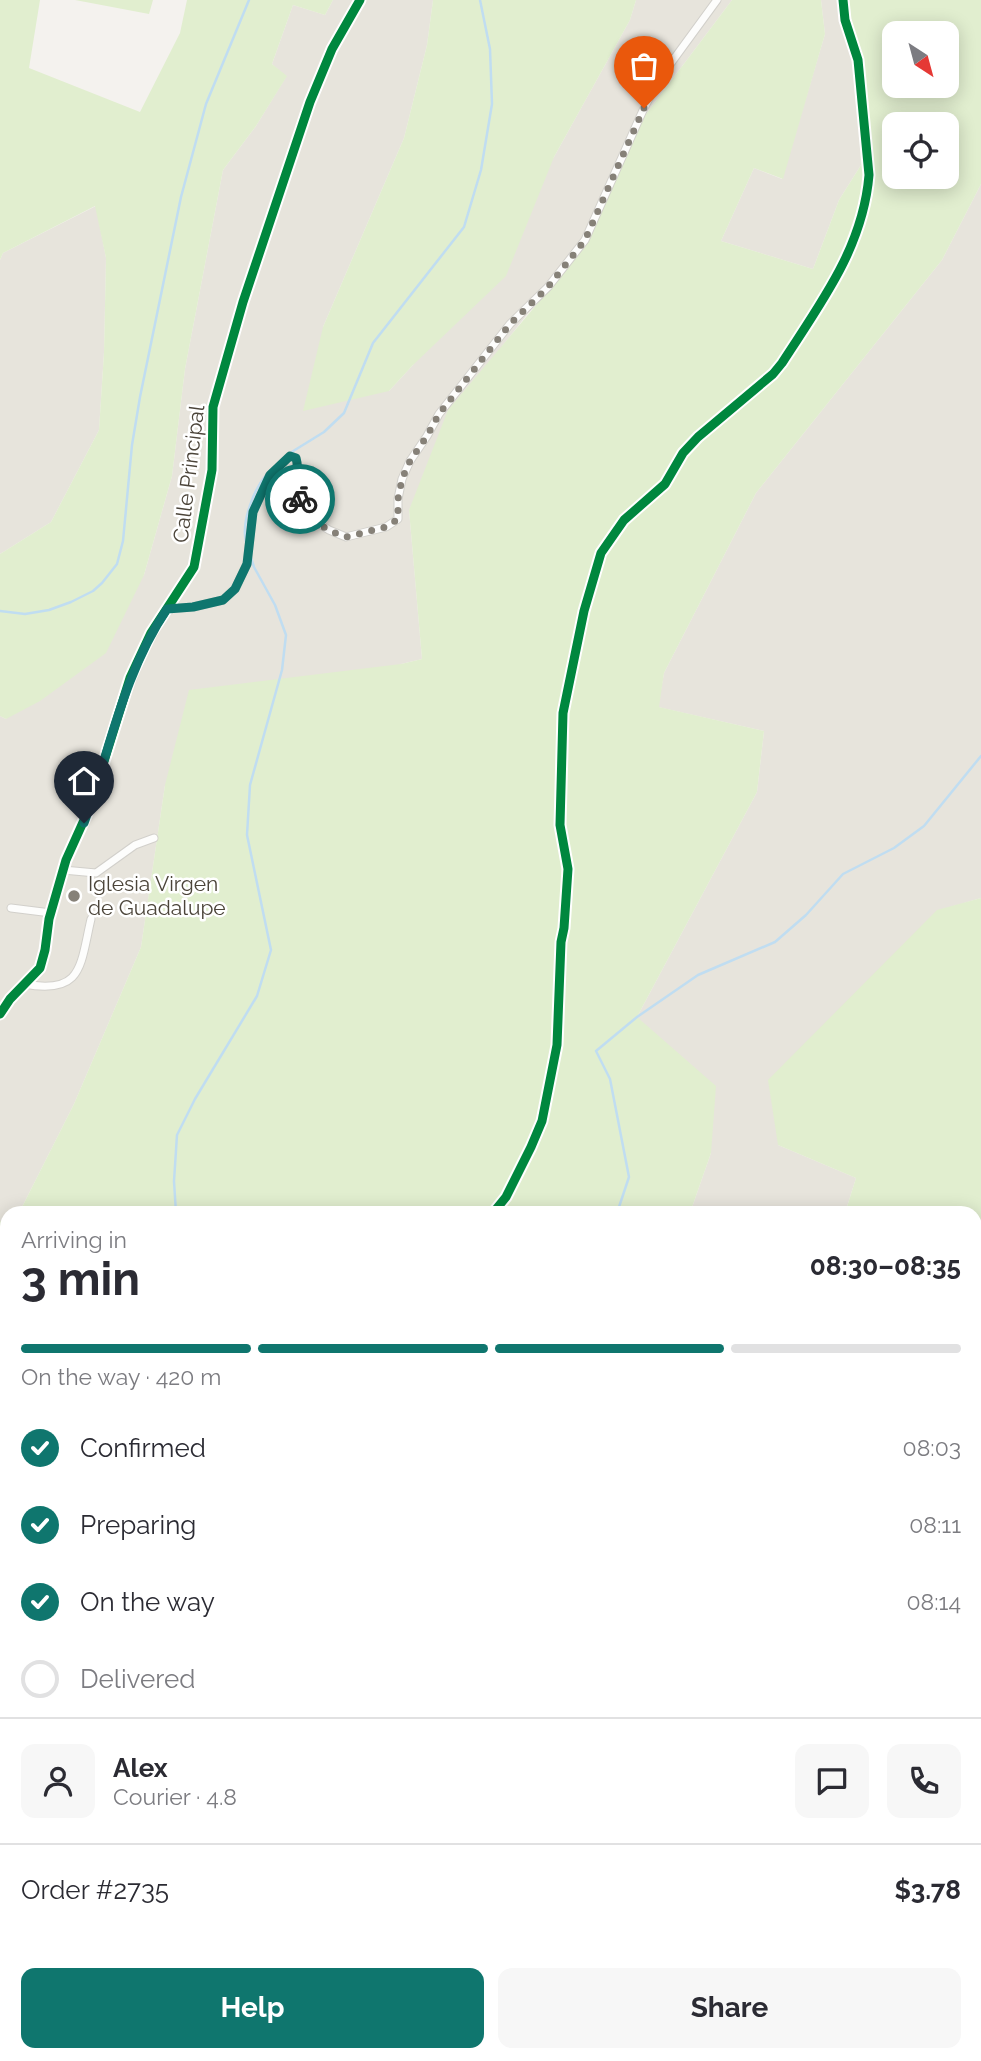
<!DOCTYPE html>
<html lang="en">
<head>
<meta charset="utf-8">
<style>
  body { margin:0; font-family:Raleway,sans-serif; background:#f7f7f7; color:#2b2b33; height:100vh; display:flex; flex-direction:column; font-size:26px; white-space:nowrap }
  * { box-sizing:border-box; margin:0 }
  p { font-size:23px; color:#7c7c81 }
  .icon { flex:none; width:38px; height:38px; fill:none; stroke:currentColor; stroke-width:2; stroke-linecap:round; stroke-linejoin:round }
  .map { position:relative; flex:1; overflow:hidden }
  .panel { position:absolute; left:0px; top:1206px; width:982px; height:856px; display:flex; flex-direction:column; background:#fff; border-radius:21px 21px 0 0; box-shadow:0 4px 18px #0003 }
  .panel>* { flex:none }
  .needle { width:46px; rotate:144deg }
  .controls { position:absolute; left:882px; top:21px; display:grid; gap:14px }
  .controls a { display:grid; place-items:center; width:77px; height:77px; border-radius:14px; background:#fff; box-shadow:0 4px 18px #0003; font-size:35px }
  .pin { position:absolute; display:grid; place-items:center; width:60px; height:60px; color:#fff; margin:-72px -30px; border-radius:50% 50% 50% 0; rotate:-45deg; box-shadow:0 0 7px #0007 }
  .pin .icon { rotate:45deg }
  .courier { position:absolute; display:grid; place-items:center; width:70px; height:70px; margin:-35px; border:5px solid #0f766e; border-radius:50%; background:#fff; color:#222; box-shadow:0 2px 9px #0007 }
  .summary em { font-style:normal; font-weight:700 }
  .summary div { display:flex; flex-direction:column-reverse }
  .summary { display:flex; align-items:center; justify-content:space-between; height:119px; padding:0 21px }
  h1 { font-size:46px; font-weight:700; line-height:52px }
  .bar { display:grid; grid-template-columns:repeat(4,1fr); gap:10px 7px; align-content:center; height:84px; padding:0 21px }
  .bar i { height:9px; border-radius:5px; background:#e1e1e2 }
  .bar .current { background:#0f766e }
  .bar p { grid-column:span 4 }
  .line { display:flex; align-items:center; gap:18px; padding:0 21px; border-top:2px solid #e1e1e2 }
  .line div { flex:1 }
  .round { display:grid; place-items:center; flex:none; width:74px; height:74px; border-radius:14px; background:#f7f7f7 }
  ol { padding:0 21px; list-style:none }
  li { display:flex; align-items:center; gap:21px; height:77px }
  li p { margin-inline-start:auto }
  li .icon { padding:7px; border-radius:50%; background:#0f766e; color:#fff; stroke-width:4 }
  li:last-child { color:#7c7c81 }
  li i { width:38px; height:38px; border:4px solid #e1e1e2; border-radius:50% }
  .button { display:flex; gap:14px; margin-top:auto; padding:14px 21px }
  .button a { flex:1; height:80px; border-radius:14px; background:#0f766e; color:#fff; font-size:28px; font-weight:700; line-height:80px; text-align:center }
  .button a+a { background:#f7f7f7; color:#2b2b33 }
  .map>svg:first-child { display:block }
  .residential { fill:#e7e4dc }
  .green { fill:#e1eecf; fill-rule:evenodd }
  .lines { fill:none; stroke-linecap:round; stroke-linejoin:round }
  .stream { stroke:#c0ddf1; stroke-width:2.5 }
  .street-casing { stroke:#d2d0cb; stroke-width:9 }
  .street { stroke:#fdfdfc; stroke-width:7 }
  .cycleway-casing { stroke:#fff; stroke-width:13 }
  .cycleway { stroke:#00873e; stroke-width:9 }
  .done { stroke:#868178; stroke-width:7; stroke-dasharray:0 12.6 }
  .route { stroke:#0f766e; stroke-width:9 }
  .poi-dot { fill:#868178; stroke:#fff; stroke-width:2.5 }
  .labels { text-anchor:middle; stroke-width:5; stroke-linejoin:round; paint-order:stroke }
  .street-label { font-size:21px; fill:#4b4439; stroke:#fff }
  .poi-label { font-size:21px; fill:#4b4439; stroke:#fff; text-anchor:start }
</style>
</head>
<body>
<div class="map">
<svg width="981" height="2061" viewBox="0 0 981 2061">
  <rect width="100%" height="100%" fill="#f4f2ee"/>
  <g class="residential">
    <path d="M333,0H433L427,45L404,138L323,327L389,391L413,365L554,157L630,20L636,0H732L637,126L585,247L533,307L503,345L409,510L422,659L401,664L165,785L141,947L74,1104L19,1213H7V1234L0,1232V716L6,719L144,575L172,476L185,369L223,170L256,126L286,77L272,64L293,5L325,15Z"/>
    <path d="M821,0H849L855,50L861,165L839,200L813,269L721,241L754,168L782,179L825,34Z"/>
    <path d="M981,184V898L937,911L778,1145L856,1178L845,1213H690L711,1153L637,1017L757,792L764,731L658,707L664,673L756,493L942,260Z"/>
    <path d="M96,206L106,258L104,352L99,430L51,522L0,554V260L3,253Z"/>
  </g>
  <g class="green">
    <path d="M0,0H40L29,68L140,112L180,33L187,0H333L325,15L293,5L272,64L287,76L256,126L223,170L185,369L172,476L144,575L106,653L40,701L6,719L0,716V554L51,522L99,430L104,352L106,258L95,206L3,253L0,260Z"/>
    <path d="M75,0H153L149,14Z"/>
    <path d="M433,0H636L630,20L554,157L506,276L413,365L389,391L303,411L323,327L404,138L427,45Z"/>
    <path d="M732,0H821L825,34L783,179L754,168L721,241L813,269L839,200L861,165L855,50L849,0H981V184L942,260L756,493L664,673L659,707L764,731L757,792L637,1017L716,1086L711,1153L690,1213H19L74,1104L141,947L165,785L189,690L401,664L422,659L409,510L448,410L585,247L637,126ZM894,33H947V86H894ZM894,124H947V177H894Z"/>
    <path d="M981,898V1289L975,1294V1213H845L856,1178L778,1145L768,1080L937,910Z"/>
    <path d="M0,1221L7,1223V1294L0,1293Z"/>
    <path d="M981,1690V1821L975,1835V1703L978,1701Z"/>
    <path d="M38,2054H187L190,2061H36Z"/>
  </g>
  <g class="lines">
    <g class="stream">
      <path d="M290,453L324,432L344,413L373,343L464,227L481,170L492,104L490,49L480,0"/>
      <path d="M246,542C241,522 254,489 267,474"/>
      <path d="M0,611L25,614L49,610L71,602L93,591L102,583L117,564L123,541L132,445L140,397L181,197L206,104L249,0"/>
      <path d="M176,1213L174,1181L177,1135L195,1099L257,996L271,950L247,835L250,785L282,670L286,635L275,605L254,567L250,555"/>
      <path d="M617,1213L629,1177L610,1079L596,1051L637,1017L698,975L775,942L806,915L843,874L894,848L924,826L981,756"/>
      <path d="M975,1675L981,1667"/>
      <path d="M368,2054L370,2061"/>
      <path d="M866,2054V2061"/>
      <path d="M53,2061L55,2054"/>
    </g>
    <defs>
      <g id="street">
        <path d="M167,609L193,607L223,600L235,589L247,564L253,512L270,475L290,456L296,458L299,476L296,487L302,502L315,521L329,530L346,537L386,527L398,519V499L402,479L410,461L427,436L439,414L510,324L548,287L585,240L644,108L660,78L717,0"/>
        <path d="M63,870L96,873L135,845L154,838"/>
        <path d="M11,908L51,913"/>
        <path d="M24,984C83,995 80,966 91,919"/>
        <path d="M0,1014L10,999L40,968L45,950L49,919L66,860L89,809L130,678L151,633L194,567L212,470L213,407L243,302L310,102L332,49L360,0"/>
        <path d="M493,1213L506,1197L531,1147L542,1121L557,1045L561,942L564,928L568,869L560,825L563,713L584,611L601,553L624,520L665,484L683,453L698,437L773,374L782,363C820,304 863,248 869,175L858,60L845,20L843,0"/>
        <path d="M975,1429L981,1431"/>
        <path d="M975,1555L981,1552"/>
        <path d="M189,2061L190,2054"/>
        <path d="M732,2061L734,2054"/>
      </g>
    </defs>
    <use href="#street" class="street-casing"/>
    <use href="#street" class="street"/>
    <defs>
      <g id="cycleway">
        <path d="M0,1014L10,999L40,968L45,950L49,919L66,860L89,809L130,678L151,633L194,567L212,470L213,407L243,302L310,102L332,49L360,0"/>
        <path d="M493,1213L506,1197L531,1147L542,1121L557,1045L561,942L564,928L568,869L560,825L563,713L584,611L601,553L624,520L665,484L683,453L698,437L773,374L782,363C820,304 863,248 869,175L858,60L845,20L843,0"/>
      </g>
    </defs>
    <use href="#cycleway" class="cycleway-casing"/>
    <use href="#cycleway" class="cycleway"/>
  </g>
  <g class="lines">
    <path class="done" d="M300,499L315,521L328,530L346,537L386,527L398,519V499L402,479L410,461L427,436L439,414L510,324L548,287L585,240L644,108"/>
    <path class="route" d="M84,823C110,750 123,674 167,609L193,607L223,600L235,589L247,564L253,512L270,475L290,456L296,458C300,471 295,476 296,488C297,492 299,495 300,499"/>
  </g>
  <circle class="poi-dot" cx="74" cy="896" r="7"/>
  <g class="labels">
    <g class="street-label">
      <text transform="translate(189 474) rotate(-83)" y="7">Calle Principal</text>
    </g>
    <g class="poi-label">
      <text x="88" y="891">Iglesia Virgen<tspan x="88" dy="24">de Guadalupe</tspan></text>
    </g>
  </g>
</svg>
<div class="controls">
<a><svg class="needle" viewBox="-14 -14 28 28"><path d="M0-13l5 13h-10z" fill="#e53935"/><path d="M0 13l5-13h-10z" fill="#7c7c81"/></svg></a>
<a><svg class="icon" aria-label="locate" viewBox="0 0 24 24"><circle cx="12" cy="12" r="6"/><path d="M12 2v4M12 18v4M2 12h4M18 12h4"/></svg></a>
</div>
<div class="pin" style="left:644px;top:108px;background:#ea580c"><svg class="icon" aria-label="bag" viewBox="0 0 24 24"><path d="M5 8h14l-1 12H6zM9 8a3 3 0 0 1 6 0"/></svg></div>
<div class="pin" style="left:84px;top:823px;background:#1f2937"><svg class="icon" aria-label="home" viewBox="0 0 24 24"><path d="M3 11l9-7 9 7M6 9v11h12V9"/></svg></div>
<div class="courier" style="left:300px;top:499px"><svg class="icon" aria-label="bike" viewBox="0 0 24 24"><circle cx="6" cy="16" r="4"/><circle cx="18" cy="16" r="4"/><path d="M6 16l4-8h5l3 8M10 8l3 8H6M13 5h3"/></svg></div>
<section class="panel">
<div class="summary"><div><h1>3 min</h1><p>Arriving in</p></div><em>08:30–08:35</em></div>
<div class="bar"><i class="current"></i><i class="current"></i><i class="current"></i><i></i><p>On the way · 420 m</p></div>
<ol>
<li><svg class="icon" aria-label="check" viewBox="0 0 24 24"><path d="M5 12l5 5 9-10"/></svg>Confirmed<p>08:03</p></li>
<li><svg class="icon" aria-label="check" viewBox="0 0 24 24"><path d="M5 12l5 5 9-10"/></svg>Preparing<p>08:11</p></li>
<li><svg class="icon" aria-label="check" viewBox="0 0 24 24"><path d="M5 12l5 5 9-10"/></svg>On the way<p>08:14</p></li>
<li><i></i>Delivered</li>
</ol>
<div class="line" style="height:126px"><a class="round"><svg class="icon" aria-label="person" viewBox="0 0 24 24"><circle cx="12" cy="8" r="4"/><path d="M4 21q1-7 8-7t8 7"/></svg></a><div><b>Alex</b><p>Courier · 4.8</p></div><a class="round"><svg class="icon" aria-label="chat" viewBox="0 0 24 24"><path d="M4 5h16v11H9l-5 4z"/></svg></a><a class="round"><svg class="icon" aria-label="phone" viewBox="0 0 24 24"><path d="M5 4h4l2 5-3 2q2 4 5 5l2-3 5 2v4C11 20 4 13 5 4z"/></svg></a></div>
<div class="line" style="height:91px"><div>Order #2735</div><b>$3.78</b></div>
<div class="button"><a>Help</a><a>Share</a></div>
</section>
</div>
</body>
</html>
